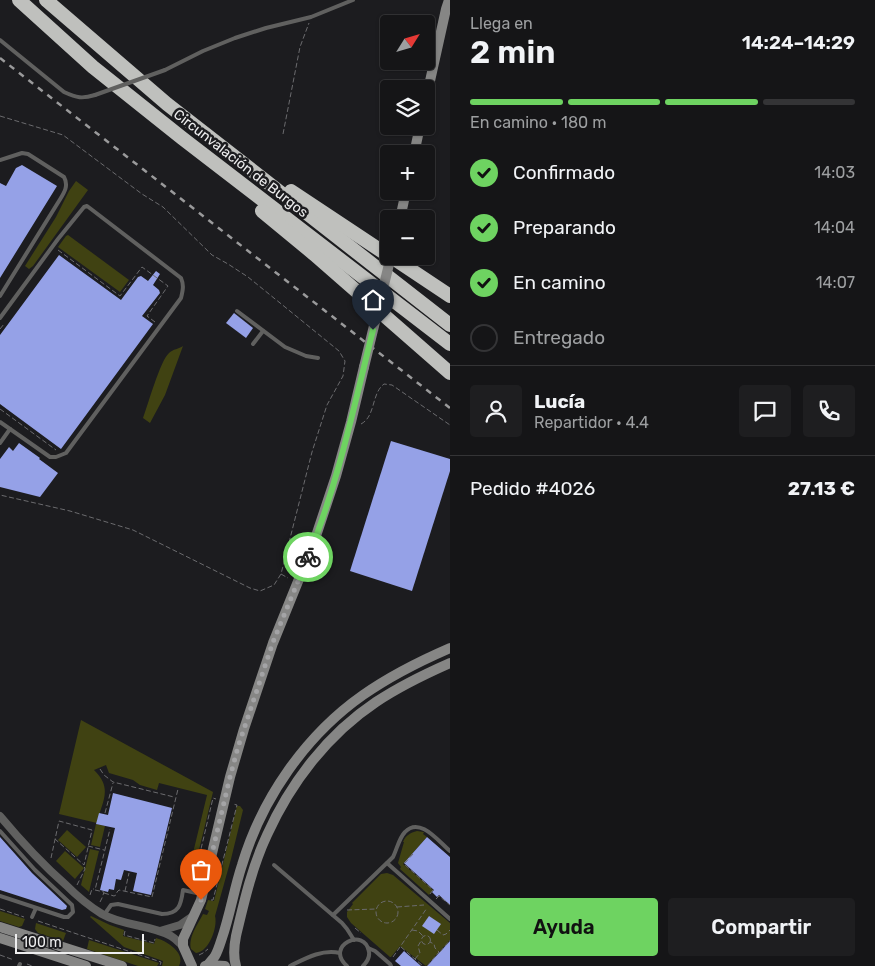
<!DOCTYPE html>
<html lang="es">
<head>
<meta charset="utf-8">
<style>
  body { margin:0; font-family:Rubik,sans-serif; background:#1e1e20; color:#f1f3f6; height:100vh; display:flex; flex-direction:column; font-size:19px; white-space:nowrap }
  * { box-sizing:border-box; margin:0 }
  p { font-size:16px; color:#9d9fa1 }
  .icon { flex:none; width:28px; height:28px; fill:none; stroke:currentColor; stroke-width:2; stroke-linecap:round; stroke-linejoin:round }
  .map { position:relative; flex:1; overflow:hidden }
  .drawer { display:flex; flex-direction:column; background:#151517; width:425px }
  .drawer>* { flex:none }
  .needle { width:32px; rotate:53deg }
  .controls { position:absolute; left:380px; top:15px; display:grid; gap:10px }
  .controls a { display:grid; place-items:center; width:55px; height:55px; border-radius:5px; background:#151517; box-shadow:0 1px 4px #0004,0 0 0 1px #343436; font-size:25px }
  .scale { position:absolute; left:15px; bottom:12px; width:129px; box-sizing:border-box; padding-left:5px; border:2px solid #eeeeef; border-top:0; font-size:14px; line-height:18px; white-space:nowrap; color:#eeeeef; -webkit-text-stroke:4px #1c1c1f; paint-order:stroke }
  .pin { position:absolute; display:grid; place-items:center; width:42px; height:42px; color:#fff; margin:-51px -21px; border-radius:50% 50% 50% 0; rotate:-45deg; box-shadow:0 0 5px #0007 }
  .pin .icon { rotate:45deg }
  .courier { position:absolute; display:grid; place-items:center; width:50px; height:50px; margin:-25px; border:4px solid #6ed361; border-radius:50%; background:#fff; color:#222; box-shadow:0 1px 6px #0007 }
  .head em { font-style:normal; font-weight:600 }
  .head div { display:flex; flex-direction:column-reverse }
  .head { display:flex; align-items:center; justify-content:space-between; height:85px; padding:0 20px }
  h1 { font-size:32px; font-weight:600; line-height:38px }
  .bar { display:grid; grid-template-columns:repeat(4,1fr); gap:8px 5px; align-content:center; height:60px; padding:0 20px }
  .bar i { height:6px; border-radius:4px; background:#343436 }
  .bar .selected { background:#6ed361 }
  .bar p { grid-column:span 4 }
  .line { display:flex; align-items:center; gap:12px; padding:0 20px; border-top:1px solid #343436 }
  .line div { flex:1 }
  .round { display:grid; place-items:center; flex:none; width:52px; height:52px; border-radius:5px; background:#1e1e20 }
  ol { padding:0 20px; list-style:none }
  li { display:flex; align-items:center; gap:15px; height:55px }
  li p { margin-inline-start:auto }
  li .icon { padding:5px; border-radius:50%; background:#6ed361; color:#111; stroke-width:4 }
  li:last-child { color:#9d9fa1 }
  li i { width:28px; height:28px; border:2px solid #343436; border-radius:50% }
  .action { display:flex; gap:10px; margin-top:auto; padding:10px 20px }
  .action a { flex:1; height:58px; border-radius:5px; background:#6ed361; color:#111; font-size:20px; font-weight:600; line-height:58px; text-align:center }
  .action a+a { background:#1e1e20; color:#f1f3f6 }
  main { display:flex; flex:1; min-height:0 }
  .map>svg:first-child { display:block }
  .green { fill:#404212 }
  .building { fill:#95a1e7 }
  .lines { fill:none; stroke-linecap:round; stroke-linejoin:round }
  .path { stroke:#6b6b6e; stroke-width:1; stroke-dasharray:5 2.5; stroke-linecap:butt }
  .lane { stroke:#60605f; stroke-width:4 }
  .street { stroke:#60605f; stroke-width:8 }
  .secondary { stroke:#868685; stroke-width:10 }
  .highway { stroke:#bfc0bd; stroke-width:14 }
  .rail { stroke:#9a9a9b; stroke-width:2.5; stroke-dasharray:6 6; stroke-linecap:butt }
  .lane-bridge { stroke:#60605f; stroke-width:4 }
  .secondary-bridge { stroke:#868685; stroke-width:10 }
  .done { stroke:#a4a4a6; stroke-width:5; stroke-dasharray:0 9 }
  .route { stroke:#6ed361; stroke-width:6 }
  .labels { text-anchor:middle; stroke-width:5; stroke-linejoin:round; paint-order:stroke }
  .street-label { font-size:14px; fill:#eeeeef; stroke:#1c1c1f }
</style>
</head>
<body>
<main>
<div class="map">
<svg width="450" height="966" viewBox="0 0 450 966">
  <rect width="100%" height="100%" fill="#1c1c1f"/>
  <g class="green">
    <path d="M76,181L88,190L33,266L29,269L25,266L56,217L69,191Z"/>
    <path d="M68,235L129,280L120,292L58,247L66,236Z"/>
    <path d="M183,346L165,395L150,423L143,418C148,405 160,361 169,353C173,349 179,349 183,346Z"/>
    <path d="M81,720L213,792L191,883L186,882L207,795L159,783L157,790L140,785L133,780L109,773L106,765L94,770C114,789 101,803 97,823L59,814Z"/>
    <path d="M237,806H240L243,810L231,859L215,916C218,927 209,952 196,953L191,949C188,937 198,924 203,914L207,915L209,911L205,909L208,900L214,901Z"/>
    <path d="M96,824L105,826L100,847L91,845Z"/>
    <path d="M67,830L86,847L77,857L58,840Z"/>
    <path d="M417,831L424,832L423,834L427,837L403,864L433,890L429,895L400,869L401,867L398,863L404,842H403C406,835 410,833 417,831Z"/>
    <path d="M90,849L99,851L89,892L81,885Z"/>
    <path d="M65,851L84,868L75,879L56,861Z"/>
    <path d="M387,873L393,875L450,923V940L426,966L400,946L391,957H390L351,923L347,917V912L353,904L352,903L381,874Z"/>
    <path d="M0,911L25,919L22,926L19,927L0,921Z"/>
    <path d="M91,916L110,925L124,930L123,936L154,944L156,938C167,941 186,953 179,966H162L163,961L124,947L90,917Z"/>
    <path d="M36,923L66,933L63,941L38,933L35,929Z"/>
    <path d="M89,940L159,963L157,966H138L87,949Z"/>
  </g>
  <g class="building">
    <path d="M22,165L57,186L0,278V183L6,186L16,168Z"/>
    <path d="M59,255L121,300L138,277L141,276L148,281L156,271L160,274L153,285L159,290L160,293L142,316L153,324L61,449L0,404V335Z"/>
    <path d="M234,313L253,328L246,338L226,323Z"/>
    <path d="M391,441L450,459V471L412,591L350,571Z"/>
    <path d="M19,443L40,458L39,459L58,473L40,497L0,487V459L9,447L13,451Z"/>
    <path d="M113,793L172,808L151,895L133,891L137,873L124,870L121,880L116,879L114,890L109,889L108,892L100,890L115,828L96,824L99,813L108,815Z"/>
    <path d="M0,837L32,873L67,906L66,909L62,910L0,890Z"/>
    <path d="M427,837L450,857V905L439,895L437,897L432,892L434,890L404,863Z"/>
    <path d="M429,916L441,924L434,934L422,926Z"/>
    <path d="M450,941V966H427Z"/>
    <path d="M404,951L421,966H401L395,961Z"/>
  </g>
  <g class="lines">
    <g class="path">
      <path d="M0,116L63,135L142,194L163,207L212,255L228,264L248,277L285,307L339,351L345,361L343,376L327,405L312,452L281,574L274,585L260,591L250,588L133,530L70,511L0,495"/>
      <path d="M283,134L300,47L309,23"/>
      <path d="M58,250L120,296L142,267L168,286L147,316L155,322"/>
      <path d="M0,329L4,324"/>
      <path d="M0,409L56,450"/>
      <path d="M361,424C376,416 371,394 384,384L392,385L450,425"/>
      <path d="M281,574L288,578"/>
      <path d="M100,769L104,775L113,782L174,797"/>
      <path d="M105,813L113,783"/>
      <path d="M88,846L104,850"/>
      <path d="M413,854L404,864L433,890L430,894"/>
      <path d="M51,858L59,821L92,830L84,865L55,839"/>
      <path d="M77,885L85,869L84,866"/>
      <path d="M194,885L193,883L213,798L216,799"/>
      <path d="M125,891L129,873"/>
      <path d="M104,893L114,896L116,895L117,892L119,890L152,897L178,789"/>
      <path d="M90,895L92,889H94"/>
      <path d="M436,899L439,896L450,905"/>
      <path d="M211,900H213L237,805L233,804"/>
      <circle cx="387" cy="912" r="11"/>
      <path d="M100,902L102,898L104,892L95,890L110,829"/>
      <path d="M397,907L424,905"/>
      <path d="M0,909L24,917"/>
      <path d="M347,910L376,909"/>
      <path d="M38,921L161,962L160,966"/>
      <path d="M355,928L361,933"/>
      <path d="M412,930L418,931L423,936"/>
      <path d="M437,930L443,935L446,934L450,930"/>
      <path d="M125,931L124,935L154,943L155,939"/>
      <circle cx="426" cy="940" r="4.5"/>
      <path d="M401,947L423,966"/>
      <path d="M440,952L450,940"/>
      <path d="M0,955L14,960"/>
      <path d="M199,955L203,953L208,949"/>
      <path d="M393,957L427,908"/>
      <path d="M415,959L420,953L418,946L421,941"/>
      <path d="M27,964L32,966"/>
      <path d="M427,966L439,952L435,948L434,944L430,942"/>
    </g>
    <g class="lane">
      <path d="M0,40L64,92C77,98 82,99 95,95"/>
      <path d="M165,70L203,51L235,38L266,28L311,17L353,0"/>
      <path d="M0,160L22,153L28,154L64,177C69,186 64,193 59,201L0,296"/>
      <path d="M237,311L285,347L306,356L318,358"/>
      <path d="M0,318L58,239L84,207L87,206L91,209L181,278C184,285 183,290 181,298L66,453L56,457H50L0,422"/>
      <path d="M253,344L263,331"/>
      <path d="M0,443L10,429"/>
      <path d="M0,831L35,870L72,905L73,912L68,917H64L0,896"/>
      <path d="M387,863L450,919"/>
      <path d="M274,865L342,923L347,929L354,940"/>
      <path d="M104,915L111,905L118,904L162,914C179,914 181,905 183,890L201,894"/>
      <path d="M333,915L390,860L393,857C397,849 399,838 405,832C420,816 439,842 450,851"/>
      <path d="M32,917L36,908"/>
      <path d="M368,948L375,951L390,964L391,966"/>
      <path d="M19,966L20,964"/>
      <path d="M290,966C306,958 322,949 340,953"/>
      <path d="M347,966C324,946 365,926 369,952C370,958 367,962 363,966"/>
    </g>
    <g class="street">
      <path d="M0,816C20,840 42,864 66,885C77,896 89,906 102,914C123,926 152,925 171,936C176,939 179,943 183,946"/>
      <path d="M160,931L180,925L193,916"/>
    </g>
    <g class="secondary">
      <path d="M426,99L446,9L449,0"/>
      <path d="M414,154L420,126"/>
      <path d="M400,219L406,191"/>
      <path d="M0,927L122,966"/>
      <path d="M0,938L86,966"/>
      <path d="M208,965C210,962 213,959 215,956C218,951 220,944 222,938C230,915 234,889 242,865C262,798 306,735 363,695C390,676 420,661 450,648"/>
      <path d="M192,966L183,946V939L201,900L230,777L244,729L273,643L314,542L336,476L351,422L364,367"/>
      <path d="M205,966L208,965L225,966"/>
      <path d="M236,966C233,956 234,946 236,936C244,902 252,867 267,835C291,782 328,734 376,702C400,686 425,674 450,663"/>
    </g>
    <g class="highway">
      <path d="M19,0L93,67L182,138L450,344"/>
      <path d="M46,0L167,104L450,325"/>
      <path d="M291,191L389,256"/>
      <path d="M262,211L314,254L450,373"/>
      <path d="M390,256L450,296"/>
    </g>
    <path class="rail" d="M0,58L450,408"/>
    <path class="lane-bridge" d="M95,95L165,70"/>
    <path class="secondary-bridge" d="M364,367L391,256"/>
  </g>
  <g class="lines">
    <path class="done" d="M201,900L230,777L238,747L273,642L308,557"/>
    <path class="route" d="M308,557C338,484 354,406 373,330"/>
  </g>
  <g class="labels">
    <g class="street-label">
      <text transform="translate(241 163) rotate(38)" y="5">Circunvalación de Burgos</text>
    </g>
  </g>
</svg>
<div class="controls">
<a><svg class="needle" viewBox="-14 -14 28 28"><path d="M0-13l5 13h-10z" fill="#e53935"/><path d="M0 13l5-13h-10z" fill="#9d9fa1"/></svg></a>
<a><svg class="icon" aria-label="layers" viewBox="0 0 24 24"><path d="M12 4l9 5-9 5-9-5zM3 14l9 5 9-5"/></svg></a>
<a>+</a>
<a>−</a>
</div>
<div class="scale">100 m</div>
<div class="pin" style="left:201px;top:900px;background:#ea580c"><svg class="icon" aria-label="bag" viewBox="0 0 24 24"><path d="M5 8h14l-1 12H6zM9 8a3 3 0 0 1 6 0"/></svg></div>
<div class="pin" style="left:373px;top:330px;background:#1f2937"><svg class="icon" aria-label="home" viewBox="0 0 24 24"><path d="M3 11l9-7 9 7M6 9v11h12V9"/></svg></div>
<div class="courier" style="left:308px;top:557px"><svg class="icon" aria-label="bike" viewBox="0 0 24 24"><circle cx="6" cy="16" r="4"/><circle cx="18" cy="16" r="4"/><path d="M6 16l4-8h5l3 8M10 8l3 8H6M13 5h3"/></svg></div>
</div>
<section class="drawer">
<div class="head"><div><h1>2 min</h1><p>Llega en</p></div><em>14:24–14:29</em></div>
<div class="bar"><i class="selected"></i><i class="selected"></i><i class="selected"></i><i></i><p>En camino · 180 m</p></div>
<ol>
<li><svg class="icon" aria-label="check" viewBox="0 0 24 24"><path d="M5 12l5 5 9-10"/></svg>Confirmado<p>14:03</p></li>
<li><svg class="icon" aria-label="check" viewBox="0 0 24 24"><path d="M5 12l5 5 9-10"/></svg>Preparando<p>14:04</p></li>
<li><svg class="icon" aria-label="check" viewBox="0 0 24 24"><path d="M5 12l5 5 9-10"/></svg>En camino<p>14:07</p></li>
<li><i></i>Entregado</li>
</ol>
<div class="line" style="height:90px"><a class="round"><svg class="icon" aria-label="person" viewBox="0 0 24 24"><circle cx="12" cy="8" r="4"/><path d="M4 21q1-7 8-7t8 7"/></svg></a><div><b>Lucía</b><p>Repartidor · 4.4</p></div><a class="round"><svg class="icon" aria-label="chat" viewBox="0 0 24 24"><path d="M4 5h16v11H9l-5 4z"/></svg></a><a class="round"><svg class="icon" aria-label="phone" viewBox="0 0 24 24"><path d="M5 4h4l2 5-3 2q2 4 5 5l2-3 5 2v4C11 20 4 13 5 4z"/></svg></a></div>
<div class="line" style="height:65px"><div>Pedido #4026</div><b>27.13 €</b></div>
<div class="action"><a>Ayuda</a><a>Compartir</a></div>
</section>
</main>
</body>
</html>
